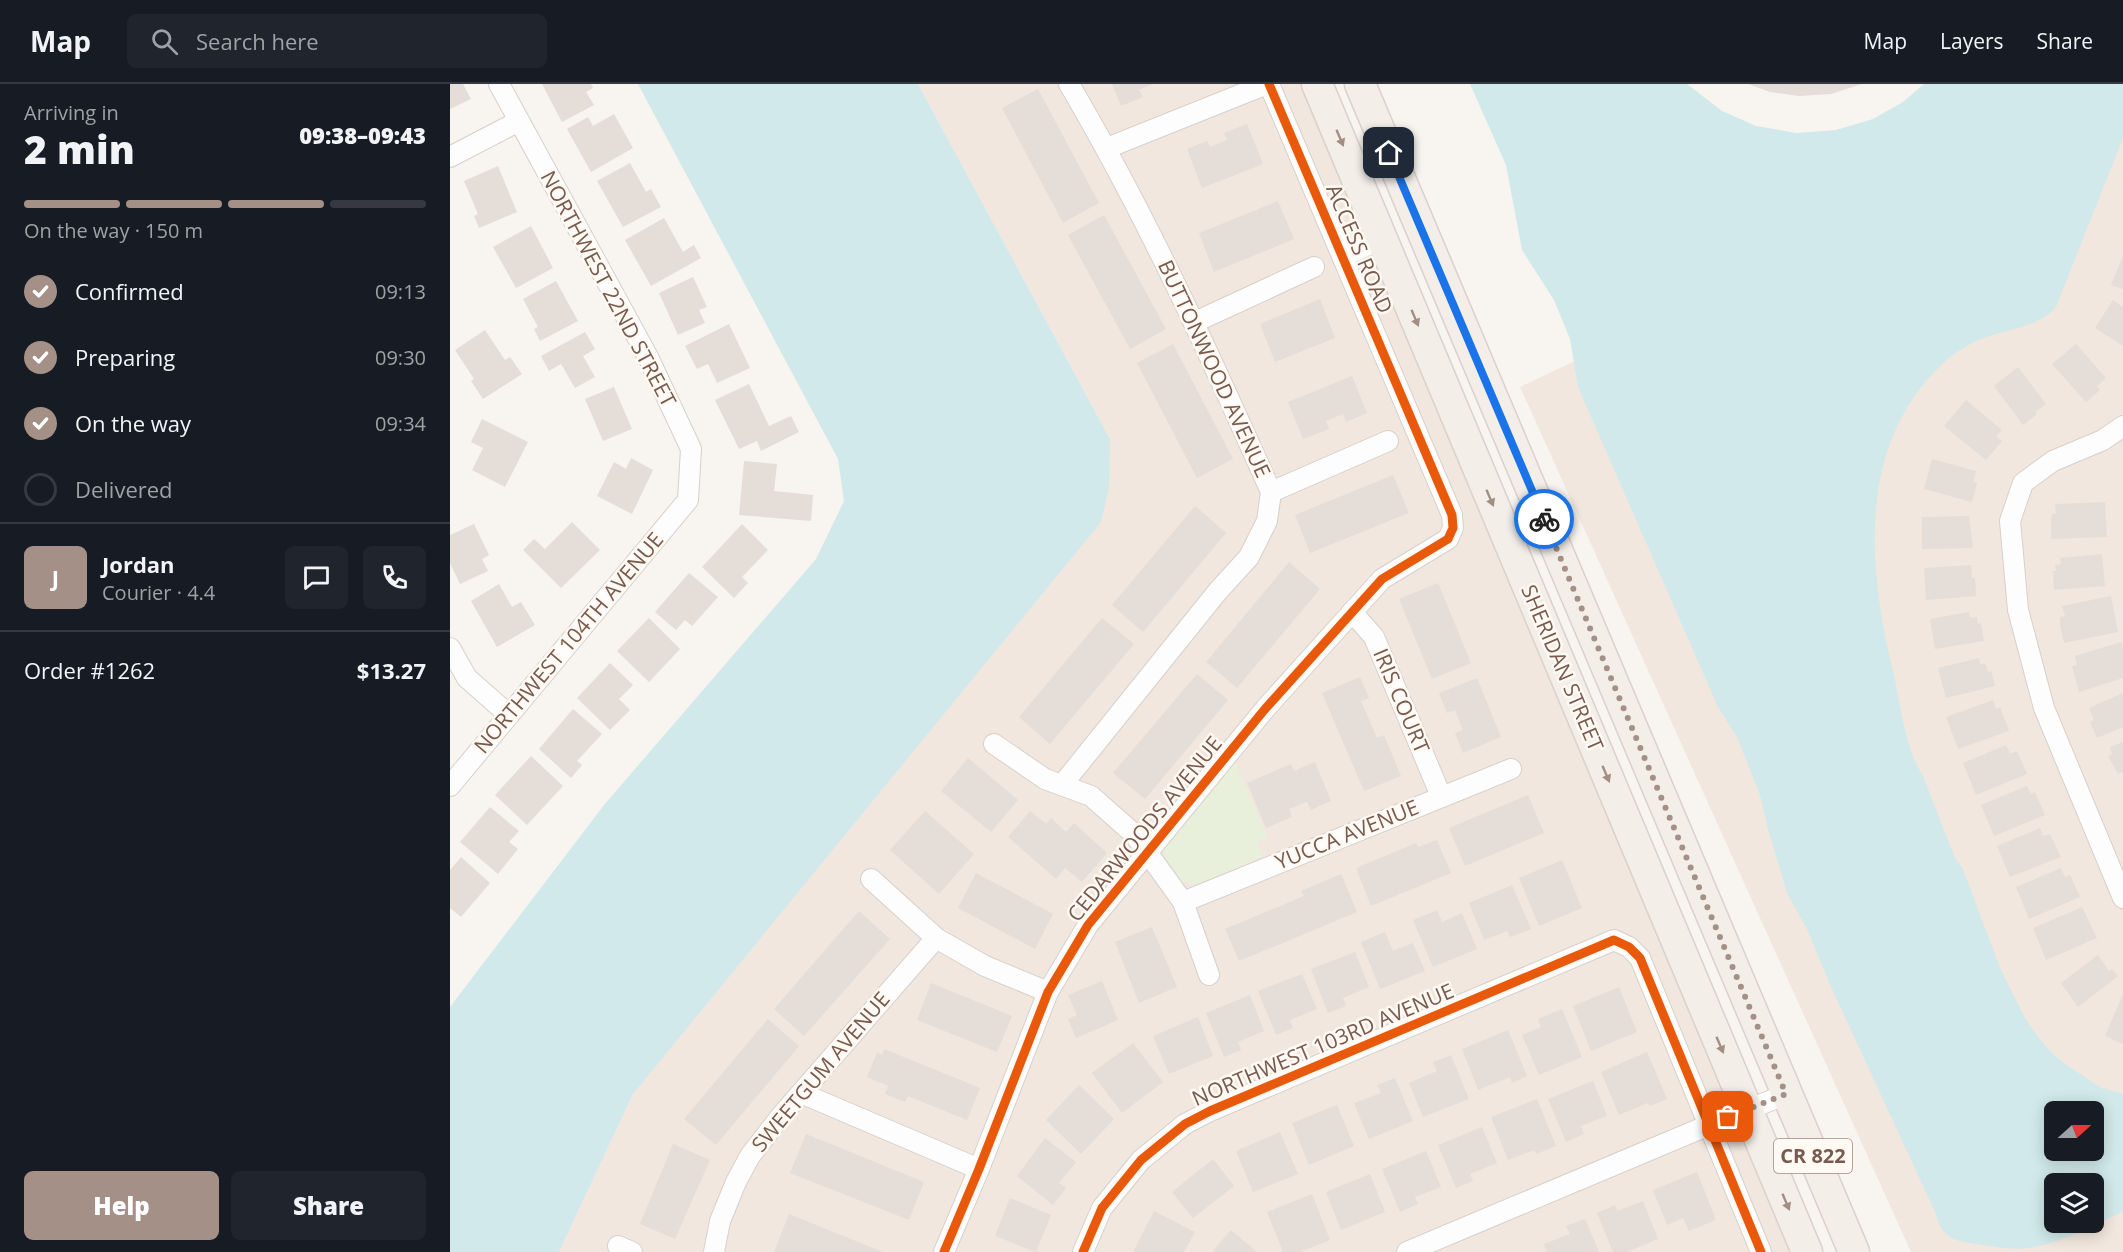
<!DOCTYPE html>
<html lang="en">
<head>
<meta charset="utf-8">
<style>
  body { margin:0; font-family:"Open Sans",sans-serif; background:#20242c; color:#f1f3f6; height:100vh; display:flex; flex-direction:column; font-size:22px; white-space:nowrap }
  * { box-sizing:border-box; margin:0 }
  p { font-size:20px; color:#9ea1a6 }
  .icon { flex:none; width:33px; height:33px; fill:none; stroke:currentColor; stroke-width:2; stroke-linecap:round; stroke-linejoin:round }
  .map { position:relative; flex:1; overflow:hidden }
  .sheet { display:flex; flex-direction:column; background:#171b24; width:450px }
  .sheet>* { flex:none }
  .needle { width:39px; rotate:69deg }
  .fabs { position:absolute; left:1594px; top:1017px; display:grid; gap:12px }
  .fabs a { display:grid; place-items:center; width:60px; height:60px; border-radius:9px; background:#171b24; box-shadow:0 3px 15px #0003; font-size:30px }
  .pin { position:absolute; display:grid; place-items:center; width:51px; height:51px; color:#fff; margin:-26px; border-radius:12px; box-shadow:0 3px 9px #0006 }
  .courier { position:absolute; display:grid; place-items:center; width:60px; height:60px; margin:-30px; border:4px solid #1a73e8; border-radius:50%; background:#fff; color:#222; box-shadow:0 2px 8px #0007 }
  .summary em { font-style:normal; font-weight:800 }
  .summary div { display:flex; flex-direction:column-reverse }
  .summary { display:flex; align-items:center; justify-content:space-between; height:102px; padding:0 24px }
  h1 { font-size:39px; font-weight:800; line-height:45px }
  .bar { display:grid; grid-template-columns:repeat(4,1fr); gap:9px 6px; align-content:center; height:72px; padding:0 24px }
  .bar i { height:8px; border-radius:4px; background:#363941 }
  .bar .active { background:#a59087 }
  .bar p { grid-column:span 4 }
  .line { display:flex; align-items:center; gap:15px; padding:0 24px; border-top:2px solid #363941 }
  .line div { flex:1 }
  .round { display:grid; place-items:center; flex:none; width:63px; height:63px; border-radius:9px; background:#20242c }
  ol { padding:0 24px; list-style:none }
  li { display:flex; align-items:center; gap:18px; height:66px }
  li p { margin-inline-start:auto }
  li .icon { padding:6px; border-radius:50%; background:#a59087; color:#fff; stroke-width:4 }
  li:last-child { color:#9ea1a6 }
  li i { width:33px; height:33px; border:3px solid #363941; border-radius:50% }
  .primary-button { display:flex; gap:12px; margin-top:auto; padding:12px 24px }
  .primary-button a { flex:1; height:69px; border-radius:9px; background:#a59087; color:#fff; font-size:24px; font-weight:800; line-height:69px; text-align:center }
  .primary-button a+a { background:#20242c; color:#f1f3f6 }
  header { display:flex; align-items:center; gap:36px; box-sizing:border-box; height:84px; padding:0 30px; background:#171b24; border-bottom:2px solid #363941 }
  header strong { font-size:28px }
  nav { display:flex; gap:33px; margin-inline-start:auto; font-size:21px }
  .search { width:420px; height:54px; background:#20242c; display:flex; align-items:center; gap:15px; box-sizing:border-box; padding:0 21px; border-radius:9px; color:#9ea1a6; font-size:22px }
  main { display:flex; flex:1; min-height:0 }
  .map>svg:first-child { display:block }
  .residential { fill:#f1e7de; fill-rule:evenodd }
  .green { fill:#e8efdb }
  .water { fill:#d1e9ea; fill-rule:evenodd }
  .building { fill:#e5ddd7 }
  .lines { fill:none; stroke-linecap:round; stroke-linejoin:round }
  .minor-casing { stroke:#d6d0cb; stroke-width:22 }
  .primary-casing { stroke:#dad0cc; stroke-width:33 }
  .minor { stroke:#fefdfd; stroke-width:20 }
  .primary { stroke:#f3eee8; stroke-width:30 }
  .cycleway-casing { stroke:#fff9f3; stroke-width:13 }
  .cycleway { stroke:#e8590c; stroke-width:9 }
  .oneway { fill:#a38e84 }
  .done { stroke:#a59087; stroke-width:6; stroke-dasharray:0 10.8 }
  .route { stroke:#1a73e8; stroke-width:8 }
  .labels { text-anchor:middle; stroke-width:5; stroke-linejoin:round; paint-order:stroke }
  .shield { fill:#fff9f3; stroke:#a08a80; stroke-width:1.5 }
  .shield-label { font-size:20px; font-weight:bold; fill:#785a4e }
  .street-label { font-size:21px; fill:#785a4e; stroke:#fff9f3 }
</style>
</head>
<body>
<header>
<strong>Map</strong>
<div class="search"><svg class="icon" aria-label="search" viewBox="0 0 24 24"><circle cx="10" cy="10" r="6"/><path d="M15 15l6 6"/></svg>Search here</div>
<nav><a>Map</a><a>Layers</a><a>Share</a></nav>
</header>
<main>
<section class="sheet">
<div class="summary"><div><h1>2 min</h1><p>Arriving in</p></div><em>09:38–09:43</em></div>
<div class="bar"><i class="active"></i><i class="active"></i><i class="active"></i><i></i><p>On the way · 150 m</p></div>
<ol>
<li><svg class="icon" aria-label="check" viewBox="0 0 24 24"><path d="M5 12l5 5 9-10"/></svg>Confirmed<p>09:13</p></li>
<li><svg class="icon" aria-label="check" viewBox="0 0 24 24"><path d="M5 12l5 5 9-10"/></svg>Preparing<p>09:30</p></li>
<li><svg class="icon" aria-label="check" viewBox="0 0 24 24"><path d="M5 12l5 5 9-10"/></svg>On the way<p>09:34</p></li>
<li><i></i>Delivered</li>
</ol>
<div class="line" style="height:108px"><b class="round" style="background:#a59087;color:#fff">J</b><div><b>Jordan</b><p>Courier · 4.4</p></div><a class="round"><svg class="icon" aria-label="chat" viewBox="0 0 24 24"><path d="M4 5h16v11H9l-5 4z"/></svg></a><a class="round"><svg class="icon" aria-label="phone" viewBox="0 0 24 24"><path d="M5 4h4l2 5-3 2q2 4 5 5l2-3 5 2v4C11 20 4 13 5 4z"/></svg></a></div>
<div class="line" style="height:78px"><div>Order #1262</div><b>$13.27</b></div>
<div class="primary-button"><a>Help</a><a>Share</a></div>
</section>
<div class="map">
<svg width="1673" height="1168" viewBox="0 0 1673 1168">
  <rect width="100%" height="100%" fill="#f8f4f0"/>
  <g class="residential">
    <path d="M468,0H867L1357,1168H109L183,1010L262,911L660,355Z"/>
    <path d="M1673,0V1168H1461L1070,303L1439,129ZM1605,1028H1644V1066H1605ZM1605,1100H1644V1138H1605Z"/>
  </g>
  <path class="green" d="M785,678L818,754L807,759L813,772L749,800C727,802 712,783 715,762Z"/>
  <g class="water">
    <path d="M188,0H468L660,355L659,404L651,438L183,1010L109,1168H0V923L154,721L366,475L394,417L388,375Z"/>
    <path d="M1020,0H1237L1272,27L1306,42L1347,49L1386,46L1423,35L1453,18L1474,0H1673V54L1606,223C1589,243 1559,245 1536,253C1520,259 1505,268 1493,279C1408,360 1417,478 1442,583C1451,619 1453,660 1473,692L1505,774L1512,783L1551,886L1575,934L1588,953L1600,967L1615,980L1650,1003L1673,1010V1128C1644,1140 1608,1161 1577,1164C1559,1166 1543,1162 1526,1160C1505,1158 1490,1152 1486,1130L1381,903L1357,845L1337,809L1318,745L1310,711L1287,653L1268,623L1128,303L1120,255L1104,216L1072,166L1056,81ZM1605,1028H1644V1066H1605ZM1605,1100H1644V1138H1605Z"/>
  </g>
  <g class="building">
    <path d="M0,0H13L21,15L0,25Z"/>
    <path d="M92,0H141L143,4L136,8L144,21L112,38Z"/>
    <path d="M662,0H703L689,6L693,13L671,22Z"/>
    <path d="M1298,0H1412L1381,10L1349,12L1320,8Z"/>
    <path d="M588,5L649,119L613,139L552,24Z"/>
    <path d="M164,30L183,64L141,88L117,45L138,33L143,42Z"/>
    <path d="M797,40L813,80L752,104L737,65L757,57L760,63L777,56L774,49Z"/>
    <path d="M180,79L196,108L201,105L211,123L173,143L147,97Z"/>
    <path d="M48,82L67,128L29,144L24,132L28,130L14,97Z"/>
    <path d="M828,117L844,155L764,188L749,149Z"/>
    <path d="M654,131L716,245L680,265L618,151Z"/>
    <path d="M214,134L233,168L244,161L251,174L201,202L175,156Z"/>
    <path d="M81,142L103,184L66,204L43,163Z"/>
    <path d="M1673,171V205L1661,201Z"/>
    <path d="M243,193L257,223L249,226L255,239L228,251L209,209Z"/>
    <path d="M106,197L128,237L90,257L84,245L88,243L73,215Z"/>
    <path d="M870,215L885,254L825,278L810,240Z"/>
    <path d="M1663,216L1673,223V262L1645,244Z"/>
    <path d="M279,240L300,284L267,299L258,280L247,285L235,262Z"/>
    <path d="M35,246L55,276L60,273L72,290L33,315L21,297L24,295L5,266Z"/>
    <path d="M135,248L145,265L133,272L145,293L125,304L111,280L99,287L91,272Z"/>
    <path d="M723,260L783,375L747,394L687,279Z"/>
    <path d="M1626,260L1656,294L1647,302L1650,306L1636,318L1602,280Z"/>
    <path d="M1568,283L1596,320L1585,328L1587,330L1573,341L1544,302Z"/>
    <path d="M902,292L917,329L896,338L893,330L876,337L879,345L853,355L838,318Z"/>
    <path d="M299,300L319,342L341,332L349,348L311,367L307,357L289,365L265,316Z"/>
    <path d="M164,303L182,345L153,357L135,315Z"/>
    <path d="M1516,316L1552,346L1546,352L1552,357L1536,376L1494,342Z"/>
    <path d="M32,335L78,358L55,403L22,386L33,364L21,358Z"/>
    <path d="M181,374L203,386L182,430L147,412L164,378L176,385Z"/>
    <path d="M1482,375L1526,387L1523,398L1527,399L1522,418L1474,405Z"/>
    <path d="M294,377L327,380L324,407L363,411L361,437L289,431Z"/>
    <path d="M943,391L959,429L860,469L845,431Z"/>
    <path d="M1655,418L1657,453L1601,455V437L1602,430H1606L1605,420Z"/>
    <path d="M745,422L776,449L693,548L662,521Z"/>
    <path d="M1519,432L1523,464L1472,465V433Z"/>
    <path d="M122,438L150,466L111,504L73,466L84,455L95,465Z"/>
    <path d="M24,440L39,471L32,475L38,487L10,500L0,479V451Z"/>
    <path d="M292,440L318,466L292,493L298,499L284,514L252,483Z"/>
    <path d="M1652,470L1655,502L1604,506L1603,487H1606L1605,481L1611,480L1610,474Z"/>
    <path d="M839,478L870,505L787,604L756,578Z"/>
    <path d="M1521,481L1522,494H1525L1526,512L1476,516L1474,484Z"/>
    <path d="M239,489L268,513L242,542L235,536L226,546L205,528Z"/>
    <path d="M988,499L1021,579L982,595L949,515Z"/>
    <path d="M49,500L62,523L71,518L85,541L47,563L21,517Z"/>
    <path d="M1661,512L1668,548L1614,559L1610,541V533L1615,532L1612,522Z"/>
    <path d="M1519,528L1520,534L1527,533L1528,540L1531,539L1534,557L1485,565L1480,535Z"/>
    <path d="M199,534L230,565L199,598L167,567Z"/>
    <path d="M652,534L684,560L600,660L569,633Z"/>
    <path d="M1671,558L1673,563V594L1629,608L1622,582L1627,581L1625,572Z"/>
    <path d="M1529,574L1530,580L1535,579L1538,588L1541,587L1545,602L1496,614L1488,584Z"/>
    <path d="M160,579L183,601L169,615L180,626L160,646L127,614Z"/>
    <path d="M747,590L778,616L695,715L663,689Z"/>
    <path d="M910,593L919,614L911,617L927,654L934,651L951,692L914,707L872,609Z"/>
    <path d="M1027,594L1051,653L1013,669L1005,649L1013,646L1005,626L997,629L989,609Z"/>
    <path d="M1673,609V643L1647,654L1640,638L1644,636L1639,624Z"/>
    <path d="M1543,616L1546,625L1550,623L1559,647L1508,665L1496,633Z"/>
    <path d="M123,625L152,650L127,677L132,681L121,694L89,665Z"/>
    <path d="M1673,658V688L1668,690L1658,672L1662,670L1660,663Z"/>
    <path d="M1556,661L1560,670L1567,667L1577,690L1526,711L1513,679Z"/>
    <path d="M81,672L113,702L77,741L45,711Z"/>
    <path d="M518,674L568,716L541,748L491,707Z"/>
    <path d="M865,678L881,717L861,726L857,718L839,725L842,733L816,744L797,699L841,680L844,687Z"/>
    <path d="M1577,702L1581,710L1585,708L1595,731L1544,752L1531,721Z"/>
    <path d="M1078,711L1094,749L1015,782L999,744Z"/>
    <path d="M40,723L69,747L59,758L68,765L48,790L10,758Z"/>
    <path d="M475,727L524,770L489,810L440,766Z"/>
    <path d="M580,727L596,740L601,734L616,748L624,739L657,769L632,798L615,784L606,795L558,753Z"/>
    <path d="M1590,744L1593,752L1600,750L1611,773L1560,793L1547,762Z"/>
    <path d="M987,756L1001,789L921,822L906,784L966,759L968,763Z"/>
    <path d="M11,773L40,799L11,833L0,824V786Z"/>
    <path d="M1112,776L1132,824L1089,842L1069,794Z"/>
    <path d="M1611,784L1615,793L1620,791L1630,813L1579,835L1566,803Z"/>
    <path d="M526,789L603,830L585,865L508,824Z"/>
    <path d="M891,790L907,828L789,877L775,845L854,812L851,807Z"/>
    <path d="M1062,801L1081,845L1060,853L1057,847L1034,856L1019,819Z"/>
    <path d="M1632,823L1647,854L1596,876L1583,844Z"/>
    <path d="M987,826L992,838L1012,829L1027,865L983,883L963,836Z"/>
    <path d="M409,827L440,855L354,952L324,925Z"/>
    <path d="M702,843L727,903L689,919L665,858Z"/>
    <path d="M935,848L943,867L963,859L975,887L930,905L911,858Z"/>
    <path d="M905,868L919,903L893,914L896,922L878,929L861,885Z"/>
    <path d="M1648,871L1659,887L1662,885L1668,892L1628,923L1611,899Z"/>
    <path d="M852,890L867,925L840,936L843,944L826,951L808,907Z"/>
    <path d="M652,897L668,936L626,954L618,935L627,931L618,911Z"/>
    <path d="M481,899L562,932L547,968L467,936Z"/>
    <path d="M1169,903L1187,948L1141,967L1123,922Z"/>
    <path d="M1673,910V960L1655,952Z"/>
    <path d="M800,911L814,947L788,958L791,966L774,973L756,929Z"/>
    <path d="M1112,925L1132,973L1089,991L1072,951L1091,943L1088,935Z"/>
    <path d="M748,933L763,972L719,990L703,952Z"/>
    <path d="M318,935L349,962L266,1061L234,1035Z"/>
    <path d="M1058,946L1077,992L1062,999L1060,993L1028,1006L1012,965Z"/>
    <path d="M683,959L713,998L672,1029L642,989Z"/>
    <path d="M434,965L530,1004L517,1036L458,1012L455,1018L435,1010L438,1002L417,993L427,969L432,971Z"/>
    <path d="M1197,968L1217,1015L1200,1022L1198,1019L1169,1031L1151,988Z"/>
    <path d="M1001,971L1019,1015L973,1033L959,999L987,987L983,978Z"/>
    <path d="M945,994L963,1037L919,1055L904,1019L931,1009L927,1001Z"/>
    <path d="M1143,997L1157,1032L1131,1042L1134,1050L1116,1058L1098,1015Z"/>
    <path d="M629,1001L664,1035L631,1070L596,1036Z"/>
    <path d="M1087,1015L1106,1062L1086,1070L1084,1066L1058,1076L1041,1033Z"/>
    <path d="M887,1021L904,1062L859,1081L842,1039Z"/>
    <path d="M1032,1043L1047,1079L1020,1090L1023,1097L1006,1104L988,1061Z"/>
    <path d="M830,1048L848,1090L803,1108L786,1067Z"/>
    <path d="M356,1050L474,1098L459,1136L340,1089Z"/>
    <path d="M595,1054L626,1078L609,1099L616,1104L603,1121L567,1092Z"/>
    <path d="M223,1060L260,1076L225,1155L190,1140Z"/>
    <path d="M976,1067L991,1103L965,1113L968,1120L950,1128L932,1085Z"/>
    <path d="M763,1075L784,1102L743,1134L722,1108Z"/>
    <path d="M1247,1088L1266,1136L1239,1147L1233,1134L1217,1141L1203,1106Z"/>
    <path d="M920,1090L935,1128L891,1146L876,1108Z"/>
    <path d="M862,1110L880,1156L850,1168H833L817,1128Z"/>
    <path d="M560,1114L601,1131L586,1168L545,1152Z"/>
    <path d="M1193,1117L1208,1155L1177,1168H1163L1147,1129L1165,1121L1167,1127Z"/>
    <path d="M704,1127L745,1148L734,1168H683Z"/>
    <path d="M339,1130L433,1168H324Z"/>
    <path d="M1135,1135L1149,1168H1097L1094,1160L1120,1150L1116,1142Z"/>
    <path d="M781,1146L807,1168H764L763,1167Z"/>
  </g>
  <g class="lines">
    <defs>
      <g id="minor">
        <path d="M657,64L817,0"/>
        <path d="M0,73L69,37"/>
        <path d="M893,172L932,155"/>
        <path d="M745,238L864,183"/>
        <path d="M1673,342L1653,356L1603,377L1573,399L1560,437L1568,526L1594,624L1673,814"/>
        <path d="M821,408L938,357"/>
        <path d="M902,528L924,553L991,712"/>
        <path d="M0,564L17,594L59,631"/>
        <path d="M544,660L595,695L641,712L684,750L733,818L759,891"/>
        <path d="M612,701L768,507L799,473L817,437L821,408C759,269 696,131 619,0"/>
        <path d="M0,702L238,416L241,365L198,273L49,0"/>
        <path d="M421,795L486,854L535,882L598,908"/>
        <path d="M733,818L1061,685"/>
        <path d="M351,1009L529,1085"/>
        <path d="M168,1162L182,1168"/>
        <path d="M264,1168L270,1137L286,1098L300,1072L331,1032L486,854"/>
        <path d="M494,1168L529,1085L598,908L638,841L815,625L932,495L998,455L1003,444L1002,431L819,0"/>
        <path d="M633,1168L652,1124L691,1076L735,1040L760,1027L1164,856L1179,863L1190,874L1311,1168"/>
        <path d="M957,1168L1259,1041L1337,1010"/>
      </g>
      <g id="primary">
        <path d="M867,0L1357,1168"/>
        <path d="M910,0L1404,1168"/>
      </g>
    </defs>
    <use href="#minor" class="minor-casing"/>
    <use href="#primary" class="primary-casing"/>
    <use href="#minor" class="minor"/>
    <use href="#primary" class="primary"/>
    <defs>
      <g id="cycleway">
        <path d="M494,1168L529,1085L598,908L638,841L815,625L932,495L998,455L1003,444L1002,431L819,0"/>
        <path d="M633,1168L652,1124L691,1076L735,1040L760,1027L1164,856L1179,863L1190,874L1311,1168"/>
      </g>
    </defs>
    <use href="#cycleway" class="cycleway-casing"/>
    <use href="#cycleway" class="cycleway"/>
  </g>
  <defs><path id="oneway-solid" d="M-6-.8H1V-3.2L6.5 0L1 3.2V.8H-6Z" transform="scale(1.5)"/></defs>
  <g class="oneway">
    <use href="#oneway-solid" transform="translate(890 54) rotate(67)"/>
    <use href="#oneway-solid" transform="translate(965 234) rotate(67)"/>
    <use href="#oneway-solid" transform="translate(1040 414) rotate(67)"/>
    <use href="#oneway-solid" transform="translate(1156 690) rotate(67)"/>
    <use href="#oneway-solid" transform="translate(1270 961) rotate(67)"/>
    <use href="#oneway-solid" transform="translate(1336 1118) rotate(67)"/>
  </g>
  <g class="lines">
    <path class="done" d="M1094,435L1336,1010L1278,1033"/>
    <path class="route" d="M939,69L1094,435"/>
  </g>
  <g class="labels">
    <rect class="shield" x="1324" y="1055" width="78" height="34" rx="4.5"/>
    <g class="shield-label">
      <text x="1363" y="1079">CR 822</text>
    </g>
    <g class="street-label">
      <text transform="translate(909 165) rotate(67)" y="7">ACCESS ROAD</text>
      <text transform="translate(158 205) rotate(62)" y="7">NORTHWEST 22ND STREET</text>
      <text transform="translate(764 285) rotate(65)" y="7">BUTTONWOOD AVENUE</text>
      <text transform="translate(119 559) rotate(-50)" y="7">NORTHWEST 104TH AVENUE</text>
      <text transform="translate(1112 584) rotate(67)" y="7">SHERIDAN STREET</text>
      <text transform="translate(951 617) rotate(67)" y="7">IRIS COURT</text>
      <text transform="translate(695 745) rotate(-51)" y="7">CEDARWOODS AVENUE</text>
      <text transform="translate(897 751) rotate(-22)" y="7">YUCCA AVENUE</text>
      <text transform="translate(873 961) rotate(-23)" y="7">NORTHWEST 103RD AVENUE</text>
      <text transform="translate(371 988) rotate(-50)" y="7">SWEETGUM AVENUE</text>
    </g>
  </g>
</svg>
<div class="fabs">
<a><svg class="needle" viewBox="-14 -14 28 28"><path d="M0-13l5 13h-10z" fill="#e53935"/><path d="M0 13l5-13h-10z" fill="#9ea1a6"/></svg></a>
<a><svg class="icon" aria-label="layers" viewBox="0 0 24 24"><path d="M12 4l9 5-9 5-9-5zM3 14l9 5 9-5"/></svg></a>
</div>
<div class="pin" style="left:1278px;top:1033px;background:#ea580c"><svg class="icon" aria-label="bag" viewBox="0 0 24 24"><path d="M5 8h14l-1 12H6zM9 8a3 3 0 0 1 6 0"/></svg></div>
<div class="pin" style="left:939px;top:69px;background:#1f2937"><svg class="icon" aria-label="home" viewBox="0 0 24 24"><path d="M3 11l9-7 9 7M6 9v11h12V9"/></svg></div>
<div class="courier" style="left:1094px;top:435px"><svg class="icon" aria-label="bike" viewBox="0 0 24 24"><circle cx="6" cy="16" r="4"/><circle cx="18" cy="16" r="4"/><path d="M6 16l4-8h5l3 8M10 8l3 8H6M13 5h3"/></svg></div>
</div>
</main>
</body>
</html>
